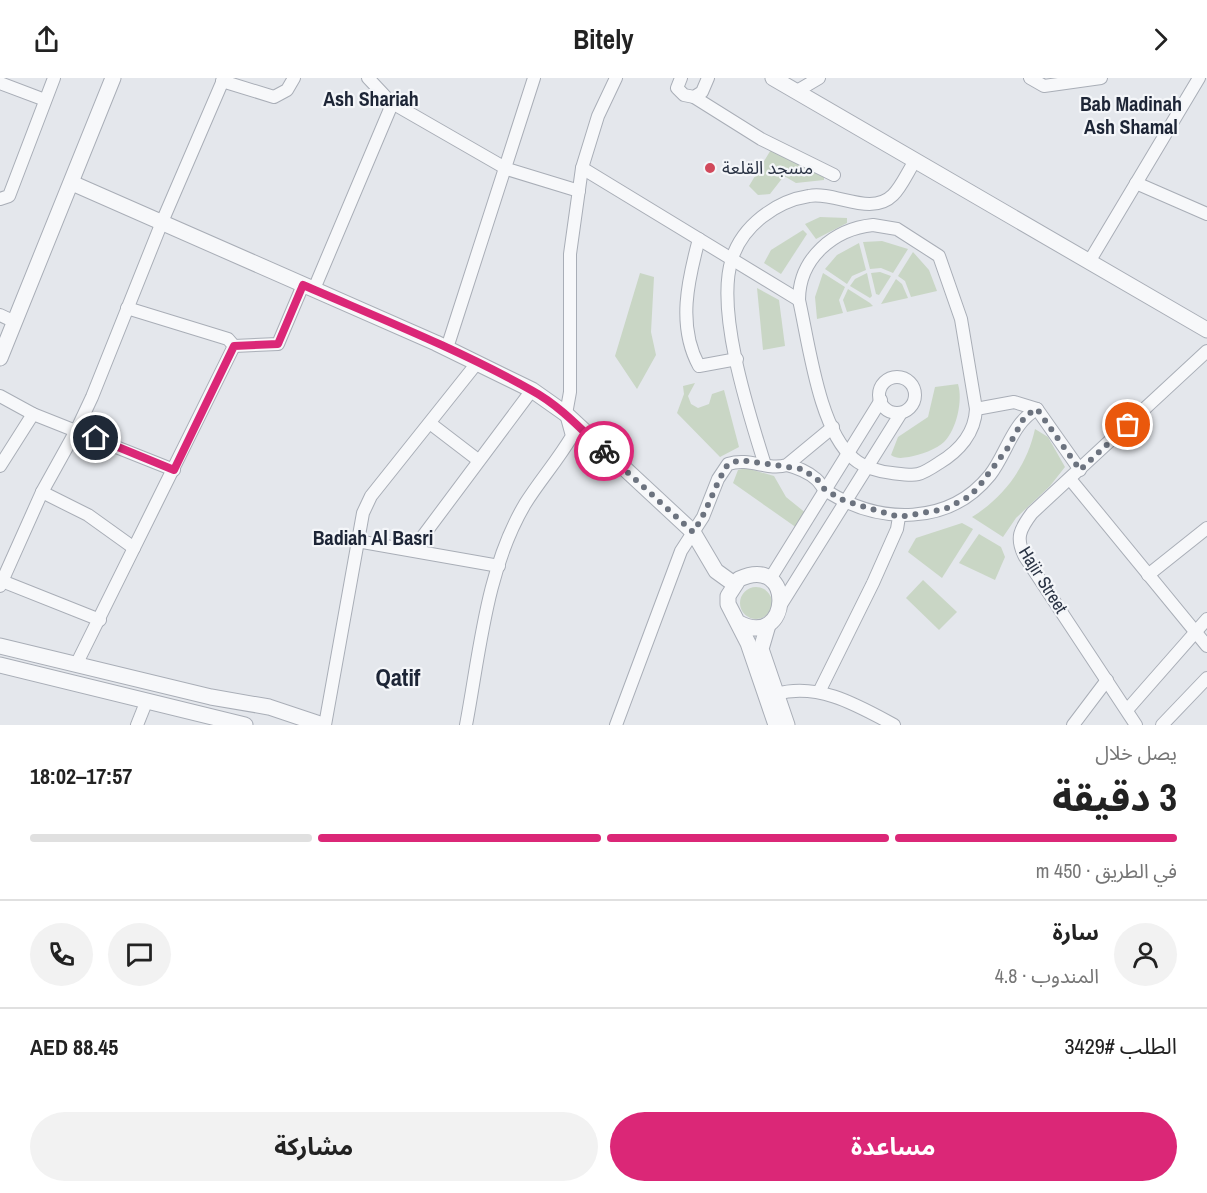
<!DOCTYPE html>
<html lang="ar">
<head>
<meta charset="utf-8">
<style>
  body { margin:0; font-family:"Archivo Narrow","Noto Sans Arabic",sans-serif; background:#f2f2f2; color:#222; direction:rtl; height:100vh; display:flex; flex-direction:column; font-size:22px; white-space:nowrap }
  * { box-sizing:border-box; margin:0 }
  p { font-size:20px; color:#767676 }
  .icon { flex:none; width:33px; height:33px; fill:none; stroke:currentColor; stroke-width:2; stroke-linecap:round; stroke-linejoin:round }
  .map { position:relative; height:647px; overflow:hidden; direction:ltr }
  .panel { display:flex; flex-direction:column; background:#fff; flex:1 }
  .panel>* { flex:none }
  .pin { position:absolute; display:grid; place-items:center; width:51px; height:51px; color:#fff; margin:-26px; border:3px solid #fff; border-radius:50%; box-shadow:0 2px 6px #0007 }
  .courier { position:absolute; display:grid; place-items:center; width:60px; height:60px; margin:-30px; border:4px solid #db2777; border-radius:50%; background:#fff; color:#222; box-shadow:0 2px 8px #0007 }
  .overview em { font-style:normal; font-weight:700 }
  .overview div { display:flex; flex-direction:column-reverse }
  .overview { display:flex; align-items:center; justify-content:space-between; height:102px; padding:0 30px }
  h1 { font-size:39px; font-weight:700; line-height:45px }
  .bar { display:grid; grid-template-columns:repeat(4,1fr); gap:9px 6px; align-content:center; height:72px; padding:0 30px }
  .bar i { height:8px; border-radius:4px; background:#e0e0e0 }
  .bar .active { background:#db2777 }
  .bar p { grid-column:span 4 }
  .line { display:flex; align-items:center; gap:15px; padding:0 30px; border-top:2px solid #e0e0e0 }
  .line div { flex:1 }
  .round { display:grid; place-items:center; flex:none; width:63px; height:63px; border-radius:32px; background:#f2f2f2 }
  .cta { display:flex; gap:12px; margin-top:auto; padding:12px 30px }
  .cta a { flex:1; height:69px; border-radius:36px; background:#db2777; color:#fff; font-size:24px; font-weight:700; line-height:69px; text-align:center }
  .cta a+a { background:#f2f2f2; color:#222 }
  header { display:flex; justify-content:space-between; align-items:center; height:78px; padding:0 30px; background:#fff; font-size:27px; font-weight:700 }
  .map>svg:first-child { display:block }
  .green { fill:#c9d6c5 }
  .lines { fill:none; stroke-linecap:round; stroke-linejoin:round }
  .minor-casing { stroke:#a9aeb7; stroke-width:14 }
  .tertiary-casing { stroke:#a9aeb7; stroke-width:17 }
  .minor { stroke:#f7f8fa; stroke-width:12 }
  .tertiary { stroke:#f7f8fa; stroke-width:15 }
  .done { stroke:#6c737f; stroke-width:6; stroke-dasharray:0 10.8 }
  .route { stroke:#db2777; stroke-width:8 }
  .poi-dot { fill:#d1495b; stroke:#f4f6f9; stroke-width:2 }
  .labels { text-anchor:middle; stroke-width:4.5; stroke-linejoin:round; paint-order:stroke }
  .poi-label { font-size:18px; fill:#2b3445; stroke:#f4f6f9; text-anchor:start }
  .street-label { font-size:18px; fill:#2b3445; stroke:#f4f6f9 }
  .neighbourhood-label { font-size:20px; font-weight:bold; fill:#1d2536; stroke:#f4f6f9 }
  .district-label { font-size:24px; font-weight:bold; fill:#1d2536; stroke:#f4f6f9 }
</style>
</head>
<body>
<header><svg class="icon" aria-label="forward" viewBox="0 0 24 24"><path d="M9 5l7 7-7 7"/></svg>Bitely<svg class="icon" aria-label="share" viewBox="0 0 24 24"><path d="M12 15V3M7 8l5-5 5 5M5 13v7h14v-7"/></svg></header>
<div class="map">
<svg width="1207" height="647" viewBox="0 0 1207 647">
  <rect width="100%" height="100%" fill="#e4e7ec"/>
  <g class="green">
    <path d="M772,70L824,93V102L796,105L784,98L770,116L758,117L749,108Z"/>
    <path d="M820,139L847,140V145L816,161L805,146Z"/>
    <path d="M803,152L807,156L781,196L764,185L771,172Z"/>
    <path d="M882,163L908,171L893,195L881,190L870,191L863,164Z"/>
    <path d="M859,165L866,192L852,198L847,206L825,191L837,177Z"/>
    <path d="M913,174L929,192L937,213L911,219L905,203L898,198Z"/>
    <path d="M880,194L891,198L879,217L876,216L871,195Z"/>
    <path d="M640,195L654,199L651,254L656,277L637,311L615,278Z"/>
    <path d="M823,195L845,209L839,222L843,235L817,241L815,219Z"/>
    <path d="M867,195L872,218L870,220L850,208L855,201Z"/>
    <path d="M896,201L902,206L908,220L881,226Z"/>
    <path d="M757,210L779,222L785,268L763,272Z"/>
    <path d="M848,211L870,225L873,228L847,234L843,222Z"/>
    <path d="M695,305L688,318L691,326L698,330L709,326L712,316L724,312L739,369L720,379L677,335L684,316L683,308Z"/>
    <path d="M958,306C963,322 957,351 944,364C937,371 920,377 909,379C902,380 897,381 891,377L898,359L928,339L935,309Z"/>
    <path d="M1035,351L1048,359L1065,389L1050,408L1016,440L1003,459L972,439C1004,419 1027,388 1035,351Z"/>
    <path d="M746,390L774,398L786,419L807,436L797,450L733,405L738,392Z"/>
    <path d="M962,445L973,451L942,500L908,474L916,460Z"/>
    <path d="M979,456L1001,469L1005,479L995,502L959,485Z"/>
    <path d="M923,502L957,534L939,552L906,520Z"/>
    <circle cx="756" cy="525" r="16"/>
  </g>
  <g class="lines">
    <defs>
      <g id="minor">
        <path d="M681,0L677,10L684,17L694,19L702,14L708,0"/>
        <path d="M1030,0L1044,8L1101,0"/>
        <path d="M222,3L274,19L287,12L294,0"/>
        <path d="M0,5L45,22"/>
        <path d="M797,13L819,0"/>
        <path d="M694,19L761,61L834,97"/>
        <path d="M387,22L507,91L579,113"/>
        <path d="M582,90L799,222"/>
        <path d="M1136,105L1207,136"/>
        <path d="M0,121L9,118L54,0"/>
        <path d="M873,147L897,151L939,178L961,241L976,331C975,355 959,373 939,385C918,399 917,398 892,395C880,394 863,389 854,381C819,352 809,266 799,222C799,180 834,151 873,147Z"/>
        <path d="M699,161C688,202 677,248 699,288L737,281"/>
        <path d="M1089,184L1199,0"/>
        <path d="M314,211L390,31L385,18L368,0"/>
        <path d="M0,237L15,244"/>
        <path d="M234,268L278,266L303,207"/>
        <path d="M447,270L534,0"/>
        <circle cx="897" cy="317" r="18"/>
        <path d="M0,318L33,336L174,392"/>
        <path d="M976,331L1014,324L1037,331L1080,392"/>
        <path d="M431,346L478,382"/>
        <path d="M765,387C749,336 715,232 732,181C742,148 776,123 809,118C835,113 871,139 893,117C902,108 908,93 915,83"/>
        <path d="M787,387C798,390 807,393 816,401C821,405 822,411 828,414C880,446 949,448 990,397C1007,375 1012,345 1037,331"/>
        <path d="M0,388L33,336"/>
        <path d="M1070,401L1207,568"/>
        <path d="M42,414L88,437L134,470"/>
        <path d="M357,463L499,488"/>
        <path d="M417,472L423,458L532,312"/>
        <path d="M1148,497L1207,450"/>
        <path d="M770,501L881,322"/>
        <path d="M2,503L100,542"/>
        <path d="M0,508L42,414L77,351L92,319L162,144L224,0"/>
        <path d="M782,525L901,335"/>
        <path d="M76,587L234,268L228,261L127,230"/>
        <path d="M819,614L873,505L897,451L899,439"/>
        <path d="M776,616C818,604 857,627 894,647"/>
        <path d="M1127,632L1207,541"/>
        <path d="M137,647L147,622"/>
        <path d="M325,647L363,435L371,418L477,285"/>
        <path d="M466,647C480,573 486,492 525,426C540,402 558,382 572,358L566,336L570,314V176L582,90L598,38L616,0"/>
        <path d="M616,647L681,473L703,439L718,401L728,386C750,379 767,393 787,387L833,349"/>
        <path d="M1073,647L1107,602"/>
        <path d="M1136,647L1025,479C1015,460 1020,451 1032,435L1207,273"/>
        <path d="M1162,647L1207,600"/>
      </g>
      <g id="tertiary">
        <path d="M773,0L1207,252"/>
        <path d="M72,105L436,265L532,312L566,336L693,454L716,493L734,506"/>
        <path d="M0,280L113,0"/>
        <path d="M739,545C791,572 796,475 739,501L728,518V526L748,565L776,647"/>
        <path d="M768,547L761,571L787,647"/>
        <path d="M0,568L211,619L269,629L323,647"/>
        <path d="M0,587L245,647"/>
      </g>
    </defs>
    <use href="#minor" class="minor-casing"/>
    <use href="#tertiary" class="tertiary-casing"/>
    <use href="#minor" class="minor"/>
    <use href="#tertiary" class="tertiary"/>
  </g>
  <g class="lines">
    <path class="done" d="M604,373L693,454C708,433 714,408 728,386L740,382L802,391L817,401L825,412L845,423L899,439L945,431L970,418L980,407L1007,371L1025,338L1037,331L1080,392L1128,347"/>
    <path class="route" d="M96,360L174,392L234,268L278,266L303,207C379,240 458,271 531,312C559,327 581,351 604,373"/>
  </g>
  <circle class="poi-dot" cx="710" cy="90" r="6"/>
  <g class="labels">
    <g class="poi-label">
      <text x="722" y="96">مسجد القلعة</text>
    </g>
    <g class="street-label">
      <text transform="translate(1043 502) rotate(58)" y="6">Hajir Street</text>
    </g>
    <g class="neighbourhood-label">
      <text x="371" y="28">Ash Shariah</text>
      <text x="1131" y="33">Bab Madinah<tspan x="1131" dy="23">Ash Shamal</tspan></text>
      <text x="373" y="467">Badiah Al Basri</text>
    </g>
    <g class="district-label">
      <text x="398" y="608">Qatif</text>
    </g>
  </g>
</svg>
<div class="pin" style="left:1128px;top:347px;background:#ea580c"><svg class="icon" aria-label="bag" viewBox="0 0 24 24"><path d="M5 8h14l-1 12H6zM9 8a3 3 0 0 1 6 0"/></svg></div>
<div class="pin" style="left:96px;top:360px;background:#1f2937"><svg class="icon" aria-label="home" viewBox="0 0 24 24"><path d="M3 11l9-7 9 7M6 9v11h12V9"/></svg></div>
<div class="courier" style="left:604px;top:373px"><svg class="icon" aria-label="bike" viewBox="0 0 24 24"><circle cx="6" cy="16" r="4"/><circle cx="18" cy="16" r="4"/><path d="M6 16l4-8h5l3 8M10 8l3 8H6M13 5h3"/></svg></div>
</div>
<section class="panel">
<div class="overview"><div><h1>3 دقيقة</h1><p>يصل خلال</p></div><em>17:57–18:02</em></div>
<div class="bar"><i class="active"></i><i class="active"></i><i class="active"></i><i></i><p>في الطريق · 450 m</p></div>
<div class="line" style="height:108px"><a class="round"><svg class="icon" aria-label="person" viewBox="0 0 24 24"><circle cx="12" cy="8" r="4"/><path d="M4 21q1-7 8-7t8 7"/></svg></a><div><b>سارة</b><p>المندوب · 4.8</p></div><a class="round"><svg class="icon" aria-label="chat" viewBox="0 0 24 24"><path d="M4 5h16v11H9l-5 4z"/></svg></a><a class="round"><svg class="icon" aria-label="phone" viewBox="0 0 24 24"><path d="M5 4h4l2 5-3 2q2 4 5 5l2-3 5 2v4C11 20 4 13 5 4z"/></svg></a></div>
<div class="line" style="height:78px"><div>الطلب #3429</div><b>AED 88.45</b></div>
<div class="cta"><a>مساعدة</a><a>مشاركة</a></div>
</section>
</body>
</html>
